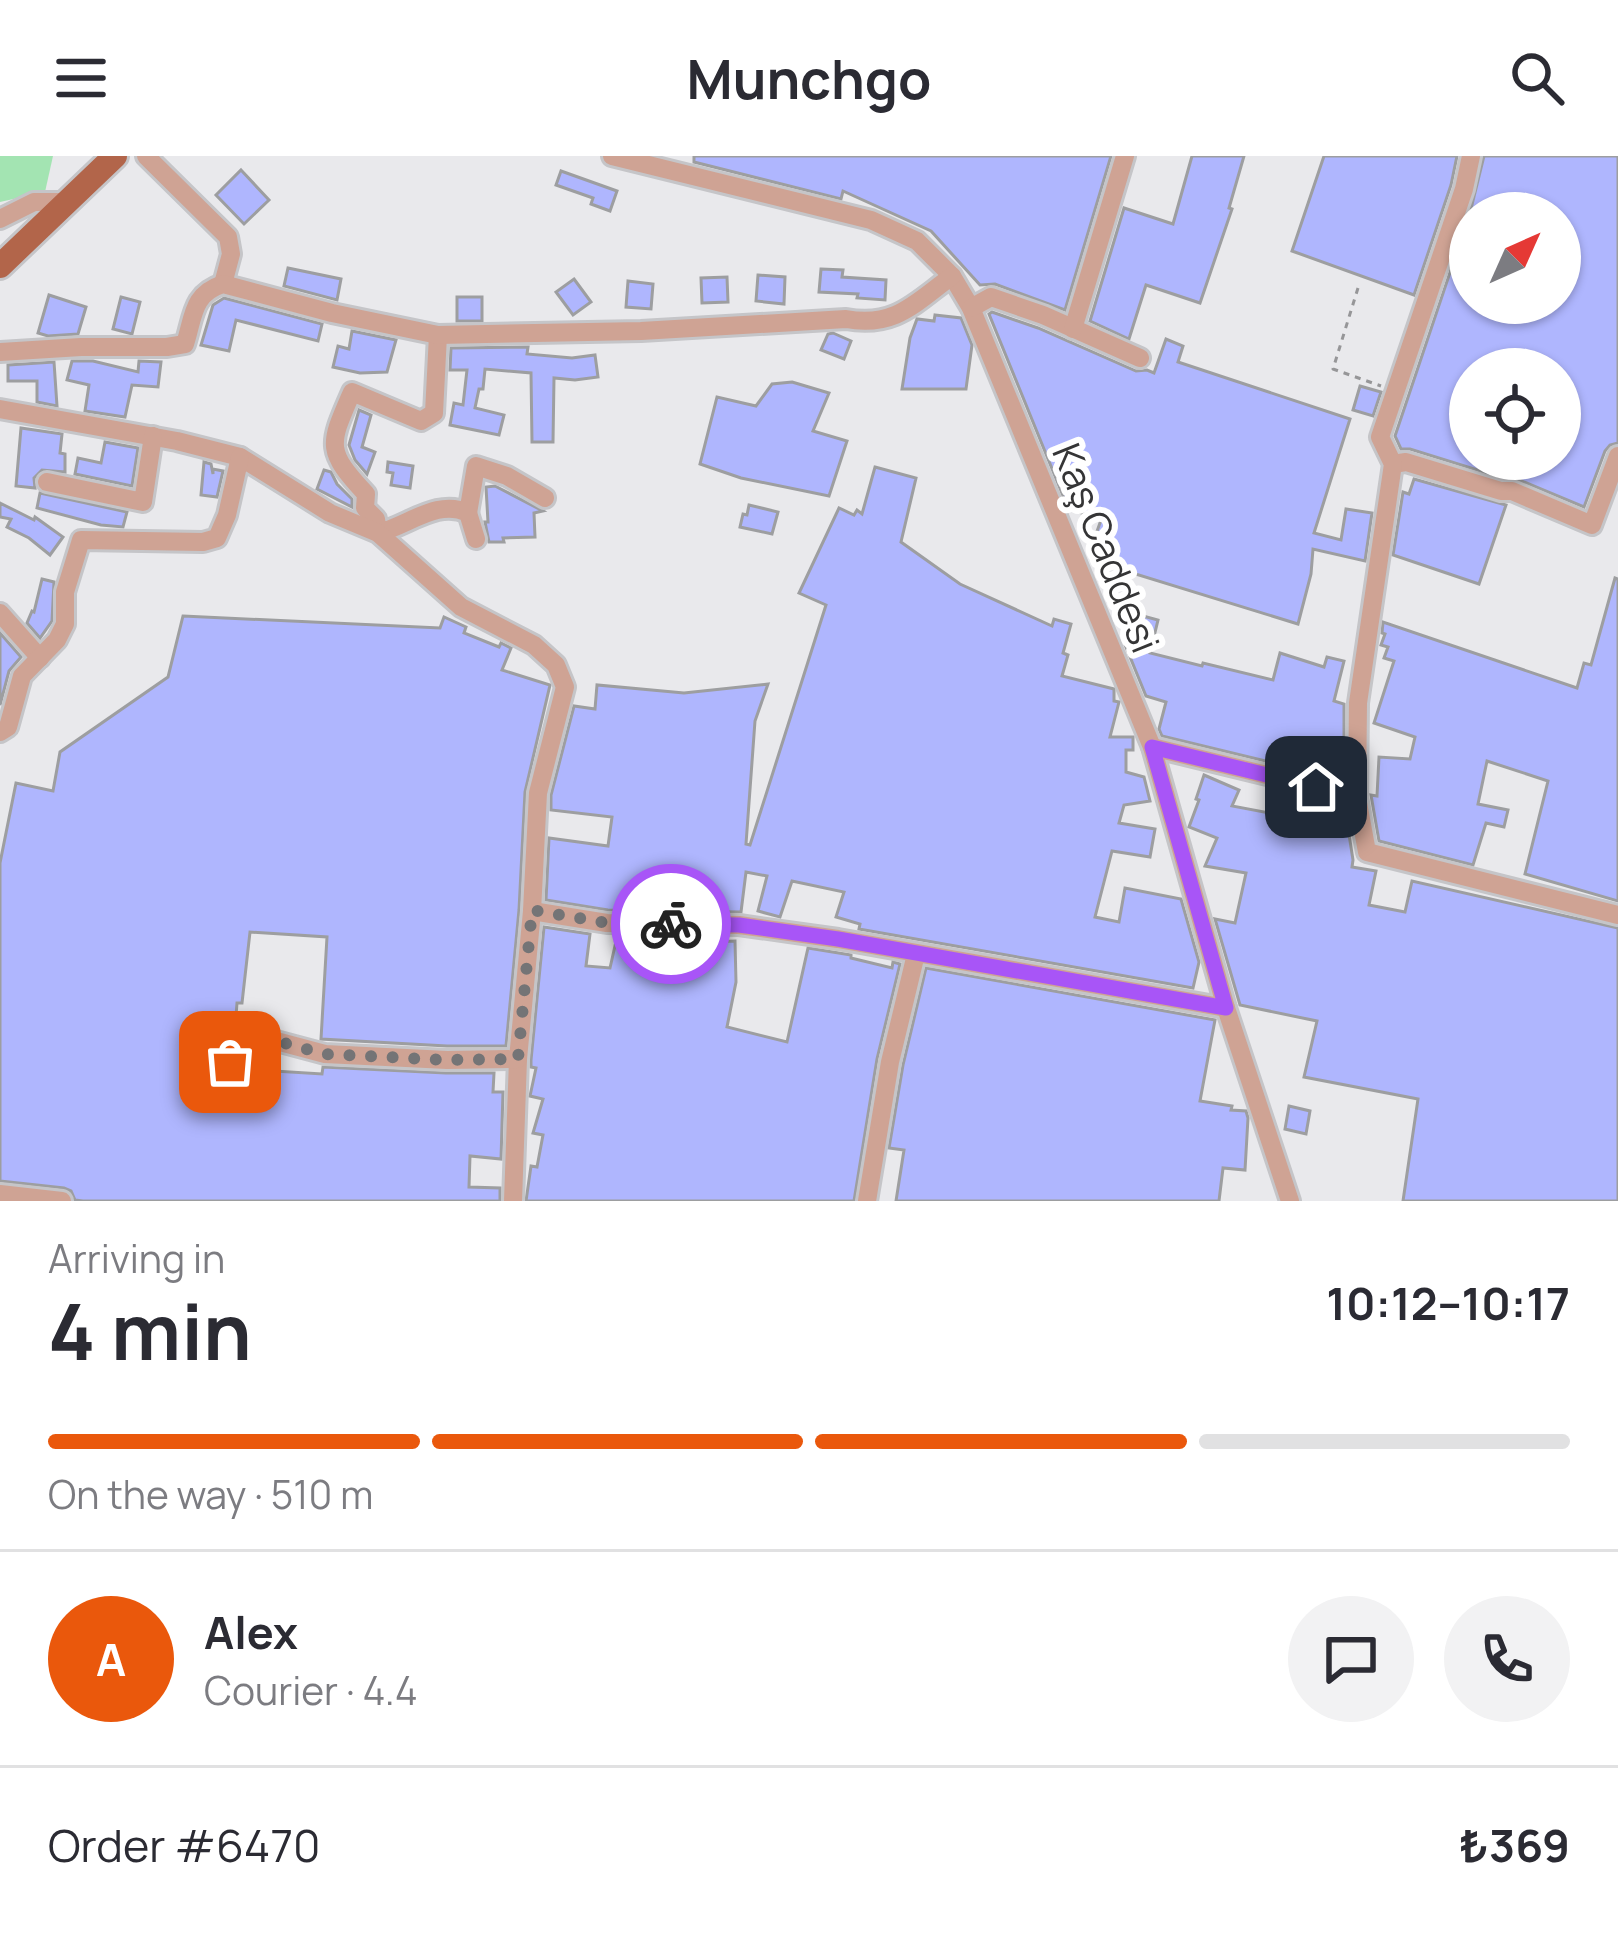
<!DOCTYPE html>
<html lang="en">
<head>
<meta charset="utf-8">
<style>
  body { margin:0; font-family:Manrope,sans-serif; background:#f2f2f3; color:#2b2b33; height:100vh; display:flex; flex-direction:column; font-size:45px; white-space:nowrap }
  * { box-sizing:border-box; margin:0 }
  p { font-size:39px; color:#7c7c81 }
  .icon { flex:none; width:66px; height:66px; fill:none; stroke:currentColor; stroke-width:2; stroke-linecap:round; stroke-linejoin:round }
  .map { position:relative; height:1045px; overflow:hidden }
  .side { display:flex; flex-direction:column; background:#fff; flex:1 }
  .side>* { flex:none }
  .needle { width:78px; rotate:45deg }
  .controls { position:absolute; left:1449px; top:36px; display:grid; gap:24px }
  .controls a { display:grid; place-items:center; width:132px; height:132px; border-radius:50%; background:#fff; box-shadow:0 3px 9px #0004; font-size:60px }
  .pin { position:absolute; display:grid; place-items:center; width:102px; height:102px; color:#fff; margin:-51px; border-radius:24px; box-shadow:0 6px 18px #0006 }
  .courier { position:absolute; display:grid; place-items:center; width:120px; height:120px; margin:-60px; border:9px solid #a855f7; border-radius:50%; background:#fff; color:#222; box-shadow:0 3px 15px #0007 }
  .head em { font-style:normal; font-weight:700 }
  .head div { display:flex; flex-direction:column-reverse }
  .head { display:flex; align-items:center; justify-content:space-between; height:204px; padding:0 48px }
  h1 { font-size:78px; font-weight:700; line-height:90px }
  .bar { display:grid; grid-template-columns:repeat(4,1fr); gap:18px 12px; align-content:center; height:144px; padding:0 48px }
  .bar i { height:15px; border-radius:9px; background:#e1e1e2 }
  .bar .on { background:#ea580c }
  .bar p { grid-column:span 4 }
  .line { display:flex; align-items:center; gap:30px; padding:0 48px; border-top:3px solid #e1e1e2 }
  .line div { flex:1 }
  .round { display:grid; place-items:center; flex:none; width:126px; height:126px; border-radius:63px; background:#f2f2f3 }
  header { display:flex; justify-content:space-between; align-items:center; height:156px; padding:0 48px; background:#fff; font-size:54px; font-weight:700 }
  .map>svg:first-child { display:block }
  .green { fill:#a3e4b2 }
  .building { fill:#afb6fe; stroke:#9d9ea0; stroke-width:3; fill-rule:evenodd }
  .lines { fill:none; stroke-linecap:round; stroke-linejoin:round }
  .minor-casing { stroke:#c5c5c8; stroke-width:24 }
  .major-casing { stroke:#c5c5c8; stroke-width:30 }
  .path { stroke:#969698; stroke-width:3; stroke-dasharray:6 6; stroke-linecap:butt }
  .minor { stroke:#cfa394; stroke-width:18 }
  .major { stroke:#b2654a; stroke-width:24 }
  .done { stroke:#747476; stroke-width:12; stroke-dasharray:0 21.6 }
  .route { stroke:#a855f7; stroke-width:15 }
  .labels { text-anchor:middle; stroke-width:12; stroke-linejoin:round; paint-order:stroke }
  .street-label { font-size:39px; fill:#353536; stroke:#fff }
</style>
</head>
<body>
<header><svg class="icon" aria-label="menu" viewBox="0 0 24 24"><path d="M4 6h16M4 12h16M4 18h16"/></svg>Munchgo<svg class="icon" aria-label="search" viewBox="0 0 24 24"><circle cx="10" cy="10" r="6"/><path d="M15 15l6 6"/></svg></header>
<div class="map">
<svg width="1618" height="1045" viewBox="0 0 1618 1045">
  <rect width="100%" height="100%" fill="#e9e9ec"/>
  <path class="green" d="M0,0H53L45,36L0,46Z"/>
  <g class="building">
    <path d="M694,0H1111L1065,154L995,128L980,129L931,75L843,35L841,43L694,6Z"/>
    <path d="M1192,0H1244L1229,52L1232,53L1200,147L1146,129L1129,183L1090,165L1124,52L1173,68Z"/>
    <path d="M1324,0H1457L1451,29L1414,139L1292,95Z"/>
    <path d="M1484,0H1618V287L1610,289L1605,295L1584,351L1517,323L1503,322L1410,293H1401L1395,280L1470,57V147H1560V57H1470ZM1470,213H1560V303H1470Z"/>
    <path d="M241,14L269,44L244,68L216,39Z"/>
    <path d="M561,15L617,35L610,55L591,48L593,42L556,29Z"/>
    <path d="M288,112L341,123L337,144L284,130Z"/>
    <path d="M821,113L843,114L842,121L886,124L885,144L857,142L858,138L819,136Z"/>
    <path d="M758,119L785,121L784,148L756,145Z"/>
    <path d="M727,121L728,146L702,147L701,122Z"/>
    <path d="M574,123L591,146L573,159L556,136Z"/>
    <path d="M628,125L653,128L651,153L626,151Z"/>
    <path d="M49,139L86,151L78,178L48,180L38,177Z"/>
    <path d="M121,141L140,146L132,178L113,173Z"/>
    <rect x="457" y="141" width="25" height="24"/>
    <path d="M224,142L322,168L318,185L236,164L229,195L201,189L213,149Z"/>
    <path d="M992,156L1038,172L1136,215L1147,214L1154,217L1166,183L1183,190L1178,206L1350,263L1314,377L1341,384L1346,353L1372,357L1365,405L1313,393L1311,418L1298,468L1116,412L1117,408L1089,398L1101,364L1068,352L989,158Z"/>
    <path d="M935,159L961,162L972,189L966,233H902L910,182L917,163L934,165Z"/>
    <path d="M352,175L396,184L387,216L360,217L333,211L338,190L349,193Z"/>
    <path d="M833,177L851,185L844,203L821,194L828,178Z"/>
    <path d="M528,191L527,198L572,202L595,199L598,221L575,224L554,222L553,286H532L531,217L485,213L483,233H479L475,252L504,259L499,279L450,269L454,247L463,249L467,214H450L451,192Z"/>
    <path d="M72,205H93L138,216L139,205L161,206L158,231L132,229L125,261L85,255L89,229L67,224Z"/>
    <path d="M54,206L57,250L37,246V225H8V209Z"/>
    <path d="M792,226L829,237L813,275L847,285L829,340L741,322L700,308L717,241L756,250L772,228Z"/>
    <path d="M1360,230L1381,236L1373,260L1353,254Z"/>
    <path d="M359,254L371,259L362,291L375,296L367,318L355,304L349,289Z"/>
    <path d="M21,272L62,278L60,297L65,298V316L42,314L34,322L35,332L16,330Z"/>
    <path d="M105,286L138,292L132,330L75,318L78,302L101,307Z"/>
    <path d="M204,306L211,308L213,318V313L223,315L217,341L201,339Z"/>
    <path d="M388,306L413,310L410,332L391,329L393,317L387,316Z"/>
    <path d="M875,311L916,322L901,386L960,428L1052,470L1054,463L1071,468L1063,497L1068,499L1062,520L1114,533V545L1119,546L1110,581H1133V594H1126V616L1144,621L1150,645L1124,649L1119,667L1155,673L1150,701L1112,695L1095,761L1119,766L1125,732L1181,743L1199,806L1193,832L859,773L860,768L836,761L844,736L792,725L780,761L758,755L767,720L746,716L741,756L608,754L546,744L549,682L608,690L612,661L551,654V639L574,550L595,553L597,529L684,537L768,528L755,565L746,688L750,689L826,449L799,437L839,352L854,359L857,354L862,358Z"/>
    <path d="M324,314L331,316L337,328L352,343V351L317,333Z"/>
    <path d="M1414,323L1506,349L1479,428L1393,399L1403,336L1409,338Z"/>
    <path d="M495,330L543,355L534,357L535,381L503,382L504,386H489L485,366H488L486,331Z"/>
    <path d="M40,337L127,356L123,371L101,369L37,352Z"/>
    <path d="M0,347L34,364L35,361L63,381L50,399L29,382L7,371L11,363L0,361Z"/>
    <path d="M749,349L778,356L772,378L740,371L743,358L747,359Z"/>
    <path d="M1615,422L1618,423V745L1525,718L1548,625L1487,605L1478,648L1508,654L1504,671L1486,667L1473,709L1379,685L1371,639L1377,640L1379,601L1410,603L1415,581L1374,567L1394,505L1384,502L1388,491L1381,489L1385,478L1382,477L1383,466L1577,532L1584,507L1591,509Z"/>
    <path d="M42,423L54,426L52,465L40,482L27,467L32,455L34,456Z"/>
    <path d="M183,460L440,472L444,461L466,471L464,477L499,491L501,487L511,492L502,514L550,529L525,636L519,754L506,890H447L321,883L327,781L250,776L242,847H237L234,885H224V894L217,903L221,916L231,919L242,913L322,918L323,911L446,917H494L493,936H503L501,1003L470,1000L469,1031L500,1032V1045H83L75,1044L71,1035L64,1032L0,1025V707L16,627L53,635L60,596L168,521Z"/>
    <path d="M1143,460L1158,464L1150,497L1202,510L1203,507L1273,524L1280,497L1324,511L1327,501L1344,505L1334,545L1344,548V624L1162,580L1159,573L1166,546L1146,540L1126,491L1135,493Z"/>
    <path d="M0,477L21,501L9,515L0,549Z"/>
    <path d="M1204,619L1239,634L1232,650L1348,672L1353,704L1352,711L1376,715L1369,749L1405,756L1412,725L1618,772V1045H1403L1418,943L1304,921L1317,865L1240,849L1215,763L1235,767L1246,717L1205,710L1217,682L1189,671L1199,644L1196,643Z"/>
    <path d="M544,771L590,778L586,810L610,812L617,781H635L639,782L638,786L672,790L671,787L735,785L736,826L727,871L787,886L808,792L851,799V802L892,812L893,806L900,808L877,903L854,1045H526L531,1010L537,1011L543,979L533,977L543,943L530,940L536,912L531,911V904Z"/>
    <path d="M926,812L1215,864L1200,945L1232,950L1231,954L1246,955L1248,962L1245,1014L1223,1012L1219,1045H896L904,994L889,992L903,909Z"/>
    <path d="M1289,950L1310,955L1306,978L1285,973Z"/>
  </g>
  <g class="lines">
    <defs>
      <g id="minor">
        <path d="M146,0L228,81L231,98L223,128"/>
        <path d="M612,0L871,64L917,85L952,120L971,152L1152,591L1226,852L1290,1045"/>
        <path d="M0,63L34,46H65"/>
        <path d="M971,152L991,141L1043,159L1140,202"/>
        <path d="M1073,173L1125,0"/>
        <path d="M438,179L434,257L421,265L352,236C329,289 325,294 366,338L365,352L376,363L378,377C408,370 437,342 468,357L476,383"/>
        <path d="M0,196L81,191H167L185,188C194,160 192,138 223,128L332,157L438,179L641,175L846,163C895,172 915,147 952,120"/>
        <path d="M0,253L177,285L240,301L330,357L378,377L461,451L534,489L556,509L565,531L538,637L532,755L518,903L513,1045"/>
        <path d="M1393,308L1406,306L1501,335H1512L1592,369L1618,300"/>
        <path d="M47,326L143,346L153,280"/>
        <path d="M468,357L476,310L507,320L545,342"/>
        <path d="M0,457L40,502"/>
        <path d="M0,576L8,571L22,520L57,484L65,468V436L81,384L203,386L217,382L227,359L240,301"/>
        <path d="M1152,591L1357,641L1367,696L1618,759"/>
        <path d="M1357,641L1358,547L1393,308L1380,281L1464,33L1471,0"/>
        <path d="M532,755L607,767L739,769L838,783L1226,852"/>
        <path d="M230,906L252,887L265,882L325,898L447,904L518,903"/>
        <path d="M0,1038L62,1045"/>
        <path d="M867,1045L890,906L916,798"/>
      </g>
      <path id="major" d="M0,110L115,0"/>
    </defs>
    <use href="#minor" class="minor-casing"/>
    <use href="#major" class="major-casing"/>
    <path class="path" d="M1358,132L1333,213L1381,230"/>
    <use href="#minor" class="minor"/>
    <use href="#major" class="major"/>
  </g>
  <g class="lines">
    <path class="done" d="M230,906L252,887L265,882L325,898L447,904L518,903L532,754L607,767L671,768"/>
    <path class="route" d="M671,768L739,769L838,783L1226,852L1152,591L1316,631"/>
  </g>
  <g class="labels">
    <g class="street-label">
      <text transform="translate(1106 392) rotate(68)" y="14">Kaş Caddesi</text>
    </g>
  </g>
</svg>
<div class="controls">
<a><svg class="needle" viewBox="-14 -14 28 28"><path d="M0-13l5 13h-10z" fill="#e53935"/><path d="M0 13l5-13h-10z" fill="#7c7c81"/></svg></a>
<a><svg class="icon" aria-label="locate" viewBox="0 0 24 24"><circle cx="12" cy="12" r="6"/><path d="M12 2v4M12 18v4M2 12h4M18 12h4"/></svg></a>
</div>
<div class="pin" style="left:230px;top:906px;background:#ea580c"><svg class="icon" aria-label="bag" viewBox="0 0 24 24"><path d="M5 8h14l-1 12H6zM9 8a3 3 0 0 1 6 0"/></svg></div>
<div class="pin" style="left:1316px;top:631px;background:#1f2937"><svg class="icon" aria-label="home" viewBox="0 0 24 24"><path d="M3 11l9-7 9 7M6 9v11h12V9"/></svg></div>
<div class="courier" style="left:671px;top:768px"><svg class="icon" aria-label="bike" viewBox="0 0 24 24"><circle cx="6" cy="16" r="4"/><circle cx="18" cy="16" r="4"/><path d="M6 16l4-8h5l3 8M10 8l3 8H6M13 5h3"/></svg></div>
</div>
<section class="side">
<div class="head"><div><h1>4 min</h1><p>Arriving in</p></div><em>10:12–10:17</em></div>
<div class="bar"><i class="on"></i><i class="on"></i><i class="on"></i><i></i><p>On the way · 510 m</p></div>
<div class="line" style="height:216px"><b class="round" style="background:#ea580c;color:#fff">A</b><div><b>Alex</b><p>Courier · 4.4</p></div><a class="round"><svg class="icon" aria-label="chat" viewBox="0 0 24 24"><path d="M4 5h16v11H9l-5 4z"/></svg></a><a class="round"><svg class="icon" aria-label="phone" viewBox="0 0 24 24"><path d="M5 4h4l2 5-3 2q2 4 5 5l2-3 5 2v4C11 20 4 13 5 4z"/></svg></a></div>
<div class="line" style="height:156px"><div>Order #6470</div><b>₺369</b></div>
</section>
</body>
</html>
